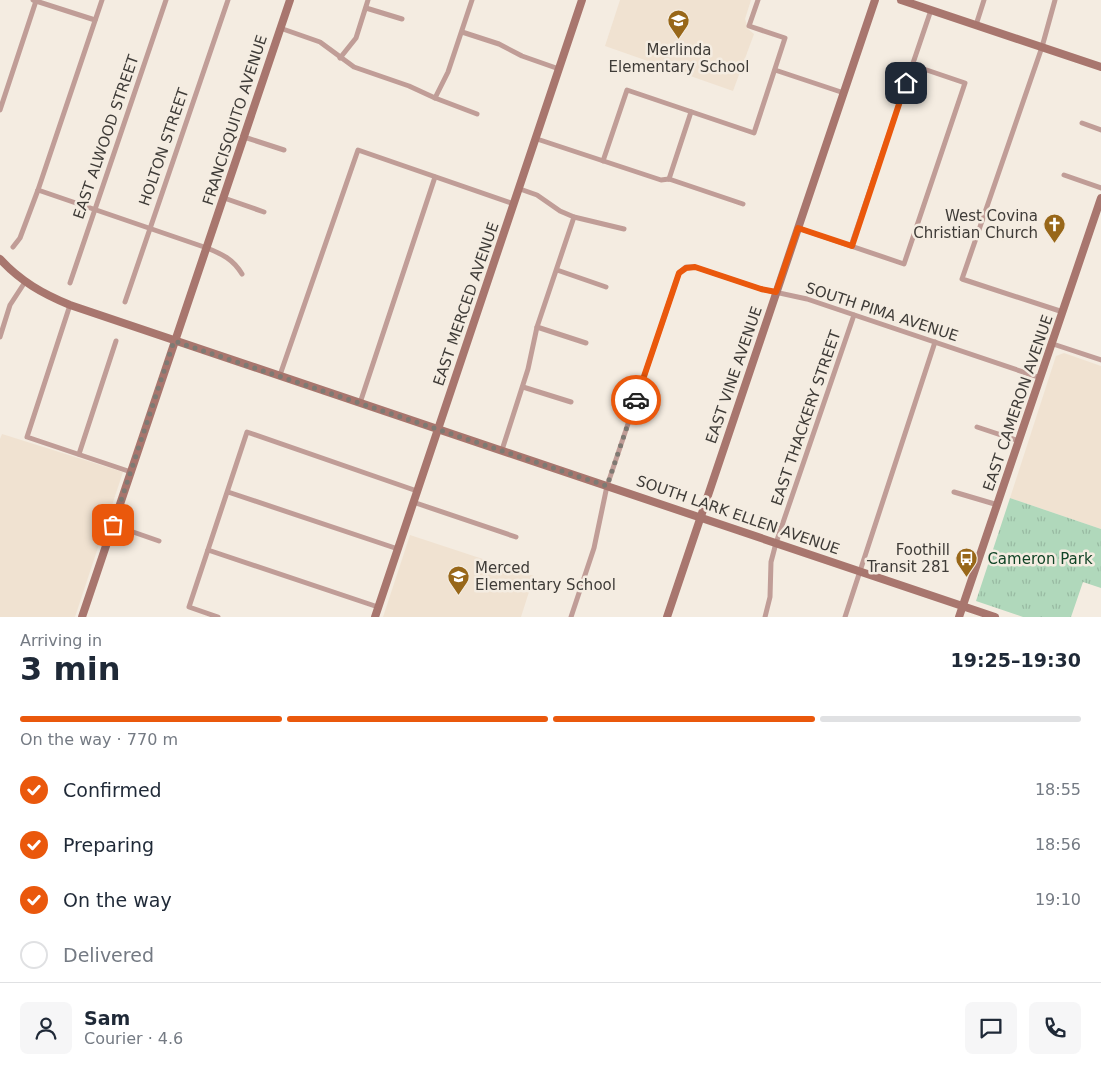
<!DOCTYPE html>
<html lang="en">
<head>
<meta charset="utf-8">
<style>
  body { margin:0; font-family:"DejaVu Sans",sans-serif; background:#f6f6f7; color:#1f2937; height:100vh; display:flex; flex-direction:column; font-size:19px; white-space:nowrap }
  * { box-sizing:border-box; margin:0 }
  p { font-size:16px; color:#747a83 }
  .icon { flex:none; width:28px; height:28px; fill:none; stroke:currentColor; stroke-width:2; stroke-linecap:round; stroke-linejoin:round }
  .map { position:relative; height:617px; overflow:hidden }
  .drawer { display:flex; flex-direction:column; background:#fff; flex:1 }
  .drawer>* { flex:none }
  .pin { position:absolute; display:grid; place-items:center; width:42px; height:42px; color:#fff; margin:-21px; border-radius:10px; box-shadow:0 2px 8px #0006 }
  .courier { position:absolute; display:grid; place-items:center; width:50px; height:50px; margin:-25px; border:4px solid #ea580c; border-radius:50%; background:#fff; color:#222; box-shadow:0 1px 6px #0007 }
  .summary em { font-style:normal; font-weight:700 }
  .summary div { display:flex; flex-direction:column-reverse }
  .summary { display:flex; align-items:center; justify-content:space-between; height:85px; padding:0 20px }
  h1 { font-size:32px; font-weight:700; line-height:38px }
  .bar { display:grid; grid-template-columns:repeat(4,1fr); gap:8px 5px; align-content:center; height:60px; padding:0 20px }
  .bar i { height:6px; border-radius:4px; background:#e0e1e3 }
  .bar .current { background:#ea580c }
  .bar p { grid-column:span 4 }
  .line { display:flex; align-items:center; gap:12px; padding:0 20px; border-top:1px solid #e0e1e3 }
  .line div { flex:1 }
  .round { display:grid; place-items:center; flex:none; width:52px; height:52px; border-radius:8px; background:#f6f6f7 }
  ol { padding:0 20px; list-style:none }
  li { display:flex; align-items:center; gap:15px; height:55px }
  li p { margin-inline-start:auto }
  li .icon { padding:5px; border-radius:50%; background:#ea580c; color:#fff; stroke-width:4 }
  li:last-child { color:#747a83 }
  li i { width:28px; height:28px; border:2px solid #e0e1e3; border-radius:50% }
  .map>svg:first-child { display:block }
  .built { fill:#f0e2d1 }
  .park { fill:url(#park-tufts) }
  .lines { fill:none; stroke-linecap:round; stroke-linejoin:round }
  .street { stroke:#c09d97; stroke-width:5 }
  .secondary { stroke:#a8766e; stroke-width:8 }
  .done { stroke:#7e7a73; stroke-width:5; stroke-dasharray:0 9 }
  .route { stroke:#ea580c; stroke-width:6 }
  .labels { text-anchor:middle; stroke-width:5; stroke-linejoin:round; paint-order:stroke }
  .poi-label { font-size:15px; fill:#3f3c38; stroke:#f4ece1; text-anchor:end }
  .street-label { font-size:15px; fill:#3f3c38; stroke:#f4ece1 }
  .park-label { font-size:15px; fill:#114426; stroke:#f4ece1 }
</style>
</head>
<body>
<div class="map">
<svg width="1101" height="617" viewBox="0 0 1101 617">
  <defs>
    <pattern id="park-tufts" width="24" height="20" patternUnits="userSpaceOnUse" patternTransform="scale(1.25)"><rect width="24" height="20" fill="#b0d8bb"/><path d="M3 7l-1-3M5 7V3M7 7l1-3M15 17l-1-3M17 17v-4M19 17l1-3" fill="none" stroke="#98baa2"/></pattern>
  </defs>
  <rect width="100%" height="100%" fill="#f4ece1"/>
  <g class="built">
    <path d="M620,0H751L745,19L748,29L754,34L733,91L605,46Z"/>
    <path d="M1064,353L1101,366V529L1010,498L1056,356Z"/>
    <path d="M2,434L123,472L75,617H0V439Z"/>
    <path d="M410,535L534,576L521,617H383Z"/>
  </g>
  <path class="park" d="M1010,498L1101,529V588L1083,582L1071,617H1023L976,601Z"/>
  <g class="lines">
    <g class="street">
      <path d="M33,0L95,20"/>
      <path d="M1055,0L1042,47L962,279L1063,312"/>
      <path d="M366,8L402,19"/>
      <path d="M976,25L984,0"/>
      <path d="M280,28L320,42L354,67L409,86L435,98L477,114"/>
      <path d="M462,32L499,44L522,56L559,69"/>
      <path d="M340,58L356,38L368,0"/>
      <path d="M775,70L844,93"/>
      <path d="M435,98L448,72L472,0"/>
      <path d="M0,110L36,1"/>
      <path d="M1082,123L1101,130"/>
      <path d="M244,137L284,150"/>
      <path d="M537,139L661,180L669,179L743,204"/>
      <path d="M603,161L627,90L754,133L785,38L749,26L758,0"/>
      <path d="M1064,175L1101,188"/>
      <path d="M669,179L691,112"/>
      <path d="M520,189L537,195L560,211L574,217L624,229"/>
      <path d="M38,190L207,248C222,254 233,259 242,274"/>
      <path d="M224,198L264,212"/>
      <path d="M798,228L904,264L965,83L912,65"/>
      <path d="M851,246L931,10"/>
      <path d="M13,247L20,238L38,190L102,0"/>
      <path d="M557,270L606,287"/>
      <path d="M70,283L166,0"/>
      <path d="M125,302L228,0"/>
      <path d="M70,305L27,437L131,472"/>
      <path d="M537,327L586,343"/>
      <path d="M0,337L10,305L25,282"/>
      <path d="M1053,344L1101,360"/>
      <path d="M280,375L358,150L514,204"/>
      <path d="M523,387L571,402"/>
      <path d="M360,403L435,177"/>
      <path d="M977,427L1019,441"/>
      <path d="M502,450L528,369L537,327L574,217"/>
      <path d="M79,454L116,341"/>
      <path d="M228,492L398,549"/>
      <path d="M954,492L998,505"/>
      <path d="M413,502L516,537"/>
      <path d="M113,525L159,541"/>
      <path d="M208,550L378,607"/>
      <path d="M218,617L189,607L247,432L417,491"/>
      <path d="M571,617L594,548L607,486L679,273L686,267H695L761,289L807,299L1041,378"/>
      <path d="M765,617L770,597L771,562L776,543L854,315"/>
      <path d="M845,617L935,342"/>
    </g>
    <g class="secondary">
      <path d="M901,0L1101,67"/>
      <path d="M0,259C20,281 43,294 70,305L995,617"/>
      <path d="M82,617L290,0"/>
      <path d="M375,617L582,0"/>
      <path d="M667,617L875,0"/>
      <path d="M959,617L1101,198"/>
    </g>
  </g>
  <g class="lines">
    <path class="done" d="M113,525L174,341L607,486L636,400"/>
    <path class="route" d="M636,400L679,273L686,268L695,267L761,289L776,292L798,228L852,246L906,83"/>
  </g>
  <defs>
    <symbol id="school-pin" viewBox="-11 -11 22 30"><path d="M0 17L-7.5 6A9.5 9.5 0 1 1 7.5 6Z" fill="#986719" stroke="#f4ece1"/><path d="M0-5L7-2L0 1L-7-2ZM-4 1L0 2.5L4 1V4Q0 6-4 4Z" fill="#fff"/></symbol>
    <symbol id="church-pin" viewBox="-11 -11 22 30"><path d="M0 17L-7.5 6A9.5 9.5 0 1 1 7.5 6Z" fill="#986719" stroke="#f4ece1"/><path d="M-1.2-6h2.4v3.5h3.3v2.4h-3.3V6h-2.4V-.1h-3.3v-2.4h3.3Z" fill="#fff"/></symbol>
    <symbol id="bus-pin" viewBox="-11 -11 22 30"><path d="M0 17L-7.5 6A9.5 9.5 0 1 1 7.5 6Z" fill="#986719" stroke="#f4ece1"/><path d="M-5-6H5V4H4V6H2V4H-2V6H-4V4H-5ZM-3.5-4V0h7V-4ZM-3.5 1.2v1.5H-2V1.2ZM2 1.2v1.5H3.5V1.2Z" fill="#fff"/></symbol>
  </defs>
  <g fill-rule="evenodd">
    <use href="#school-pin" x="666" y="8" width="25" height="34"/>
    <use href="#church-pin" x="1042" y="212" width="25" height="34"/>
    <use href="#bus-pin" x="954" y="546" width="25" height="34"/>
    <use href="#school-pin" x="446" y="564" width="25" height="34"/>
  </g>
  <g class="labels">
    <g class="poi-label">
      <text x="679" y="55" text-anchor="middle">Merlinda<tspan x="679" dy="17">Elementary School</tspan></text>
      <text x="1038" y="221">West Covina<tspan x="1038" dy="17">Christian Church</tspan></text>
      <text x="950" y="555">Foothill<tspan x="950" dy="17">Transit 281</tspan></text>
      <text x="475" y="573" text-anchor="start">Merced<tspan x="475" dy="17">Elementary School</tspan></text>
    </g>
    <g class="street-label">
      <text transform="translate(235 120) rotate(-72)" y="5">FRANCISQUITO AVENUE</text>
      <text transform="translate(106 137) rotate(-71)" y="5">EAST ALWOOD STREET</text>
      <text transform="translate(164 147) rotate(-71)" y="5">HOLTON STREET</text>
      <text transform="translate(466 304) rotate(-71)" y="5">EAST MERCED AVENUE</text>
      <text transform="translate(882 312) rotate(18)" y="5">SOUTH PIMA AVENUE</text>
      <text transform="translate(734 375) rotate(-71)" y="5">EAST VINE AVENUE</text>
      <text transform="translate(1018 403) rotate(-71)" y="5">EAST CAMERON AVENUE</text>
      <text transform="translate(806 418) rotate(-71)" y="5">EAST THACKERY STREET</text>
      <text transform="translate(738 515) rotate(19)" y="5">SOUTH LARK ELLEN AVENUE</text>
    </g>
    <g class="park-label">
      <text x="1040" y="564">Cameron Park</text>
    </g>
  </g>
</svg>
<div class="pin" style="left:113px;top:525px;background:#ea580c"><svg class="icon" aria-label="bag" viewBox="0 0 24 24"><path d="M5 8h14l-1 12H6zM9 8a3 3 0 0 1 6 0"/></svg></div>
<div class="pin" style="left:906px;top:83px;background:#1f2937"><svg class="icon" aria-label="home" viewBox="0 0 24 24"><path d="M3 11l9-7 9 7M6 9v11h12V9"/></svg></div>
<div class="courier" style="left:636px;top:400px"><svg class="icon" aria-label="car" viewBox="0 0 24 24"><path d="M5 17H2v-5l4-1 3-4h7l3 4 3 1v5h-3M9 17h6M6 11h13"/><circle cx="7" cy="17" r="2"/><circle cx="17" cy="17" r="2"/></svg></div>
</div>
<section class="drawer">
<div class="summary"><div><h1>3 min</h1><p>Arriving in</p></div><em>19:25–19:30</em></div>
<div class="bar"><i class="current"></i><i class="current"></i><i class="current"></i><i></i><p>On the way · 770 m</p></div>
<ol>
<li><svg class="icon" aria-label="check" viewBox="0 0 24 24"><path d="M5 12l5 5 9-10"/></svg>Confirmed<p>18:55</p></li>
<li><svg class="icon" aria-label="check" viewBox="0 0 24 24"><path d="M5 12l5 5 9-10"/></svg>Preparing<p>18:56</p></li>
<li><svg class="icon" aria-label="check" viewBox="0 0 24 24"><path d="M5 12l5 5 9-10"/></svg>On the way<p>19:10</p></li>
<li><i></i>Delivered</li>
</ol>
<div class="line" style="height:90px"><a class="round"><svg class="icon" aria-label="person" viewBox="0 0 24 24"><circle cx="12" cy="8" r="4"/><path d="M4 21q1-7 8-7t8 7"/></svg></a><div><b>Sam</b><p>Courier · 4.6</p></div><a class="round"><svg class="icon" aria-label="chat" viewBox="0 0 24 24"><path d="M4 5h16v11H9l-5 4z"/></svg></a><a class="round"><svg class="icon" aria-label="phone" viewBox="0 0 24 24"><path d="M5 4h4l2 5-3 2q2 4 5 5l2-3 5 2v4C11 20 4 13 5 4z"/></svg></a></div>
</section>
</body>
</html>
